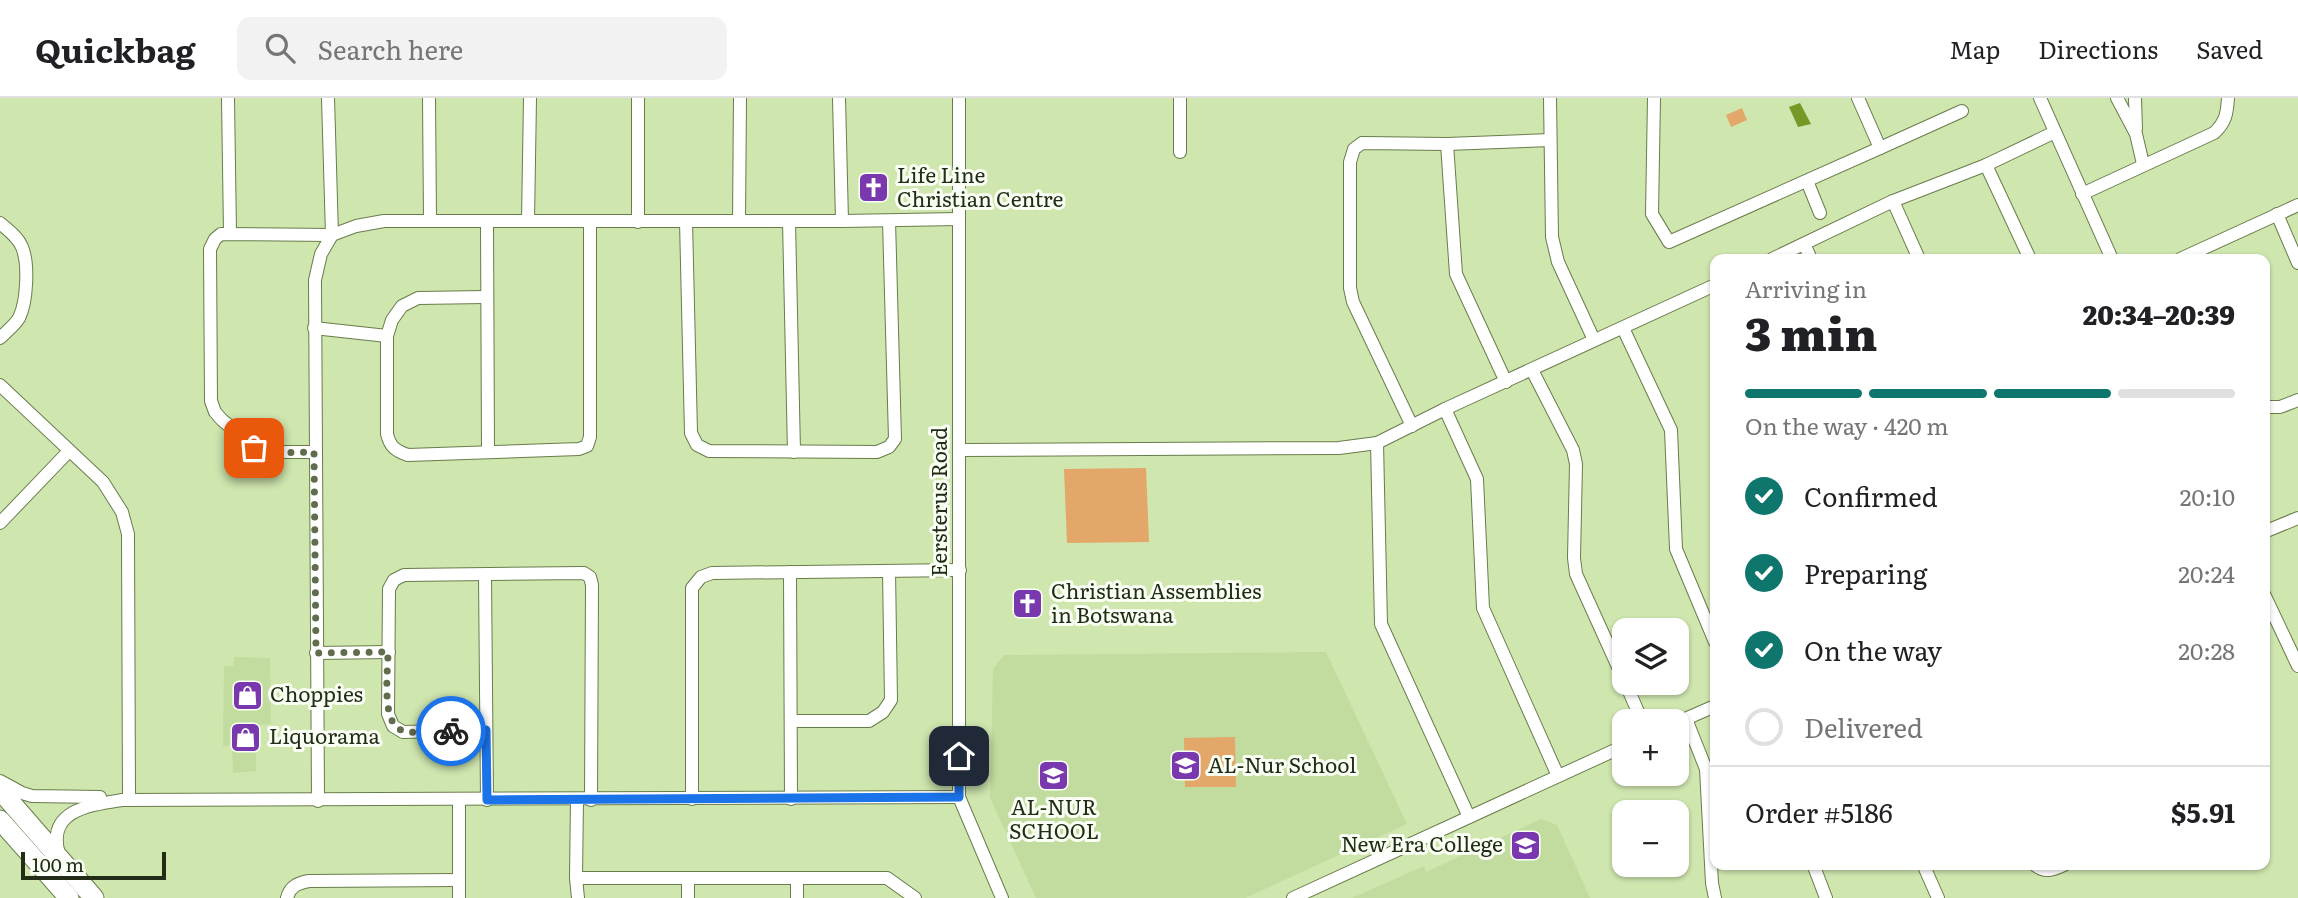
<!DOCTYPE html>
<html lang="en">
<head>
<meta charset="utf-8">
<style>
  body { margin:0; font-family:Literata,serif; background:#f2f2f2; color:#202124; height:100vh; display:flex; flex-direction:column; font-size:26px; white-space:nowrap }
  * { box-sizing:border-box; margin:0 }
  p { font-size:23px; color:#757577 }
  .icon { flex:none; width:38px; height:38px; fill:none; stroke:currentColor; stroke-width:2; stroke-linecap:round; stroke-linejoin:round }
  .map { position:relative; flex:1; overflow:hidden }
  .drawer { position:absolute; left:1710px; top:156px; width:560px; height:616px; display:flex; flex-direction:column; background:#fff; border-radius:14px; box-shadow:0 2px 5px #0004 }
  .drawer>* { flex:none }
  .buttons { position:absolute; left:1612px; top:520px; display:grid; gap:14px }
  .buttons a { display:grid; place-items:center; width:77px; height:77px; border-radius:14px; background:#fff; box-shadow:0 2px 5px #0004; font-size:35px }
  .scale { position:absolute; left:21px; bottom:18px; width:145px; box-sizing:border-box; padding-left:7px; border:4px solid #232c17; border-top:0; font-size:19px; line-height:24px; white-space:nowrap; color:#232c17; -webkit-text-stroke:5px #fafff4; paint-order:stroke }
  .pin { position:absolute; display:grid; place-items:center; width:60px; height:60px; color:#fff; margin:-30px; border-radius:14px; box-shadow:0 4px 10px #0006 }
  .courier { position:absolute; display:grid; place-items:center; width:70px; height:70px; margin:-35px; border:5px solid #1a73e8; border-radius:50%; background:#fff; color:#222; box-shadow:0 2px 9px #0007 }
  .headline em { font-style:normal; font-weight:800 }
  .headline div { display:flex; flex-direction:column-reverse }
  .headline { display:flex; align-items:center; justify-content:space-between; height:119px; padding:0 35px }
  h1 { font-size:46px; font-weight:800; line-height:52px }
  .bar { display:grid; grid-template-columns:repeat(4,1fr); gap:10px 7px; align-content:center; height:84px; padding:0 35px }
  .bar i { height:9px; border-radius:5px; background:#e0e0e0 }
  .bar .active { background:#0f766e }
  .bar p { grid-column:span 4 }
  .line { display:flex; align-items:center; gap:18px; padding:0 35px; border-top:2px solid #e0e0e0 }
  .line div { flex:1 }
  ol { padding:0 35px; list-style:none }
  li { display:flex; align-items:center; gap:21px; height:77px }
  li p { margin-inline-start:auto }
  li .icon { padding:7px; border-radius:50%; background:#0f766e; color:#fff; stroke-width:4 }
  li:last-child { color:#757577 }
  li i { width:38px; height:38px; border:4px solid #e0e0e0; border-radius:50% }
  header { display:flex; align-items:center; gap:42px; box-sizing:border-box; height:98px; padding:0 35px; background:#fff; border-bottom:2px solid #e0e0e0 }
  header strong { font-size:33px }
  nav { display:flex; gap:38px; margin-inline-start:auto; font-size:24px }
  .search { width:490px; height:63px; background:#f2f2f2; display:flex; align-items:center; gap:18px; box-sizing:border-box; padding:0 24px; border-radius:14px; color:#757577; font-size:26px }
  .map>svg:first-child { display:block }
  .built { fill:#c2db9e }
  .green { fill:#e3a769 }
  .water { fill:#749926 }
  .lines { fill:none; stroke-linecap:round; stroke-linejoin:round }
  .minor-casing { stroke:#697c4b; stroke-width:14 }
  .highway-casing { stroke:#697c4b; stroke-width:21 }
  .minor { stroke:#fff; stroke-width:12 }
  .highway { stroke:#fff; stroke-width:19 }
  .done { stroke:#5f6d4c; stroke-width:7; stroke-dasharray:0 12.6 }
  .route { stroke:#1a73e8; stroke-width:9 }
  .labels { text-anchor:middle; stroke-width:6; stroke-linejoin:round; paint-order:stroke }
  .poi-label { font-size:21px; fill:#232c17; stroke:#fafff4; text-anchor:start }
  .street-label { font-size:21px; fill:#232c17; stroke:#fafff4 }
</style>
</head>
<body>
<header>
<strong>Quickbag</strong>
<div class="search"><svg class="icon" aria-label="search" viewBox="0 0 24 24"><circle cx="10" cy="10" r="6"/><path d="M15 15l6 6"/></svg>Search here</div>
<nav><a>Map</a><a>Directions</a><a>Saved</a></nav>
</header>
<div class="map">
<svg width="2298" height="800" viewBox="0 0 2298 800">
  <rect width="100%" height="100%" fill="#cfe6af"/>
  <g class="built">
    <path d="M1326,554L1407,726L1245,800H1036L990,700L993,571L1004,557Z"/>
    <path d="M234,559L270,560L271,626L260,627V630L256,631V673L233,675L232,647L223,648L224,568H233Z"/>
    <path d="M1541,721L1557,727L1590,800H1352L1424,768L1426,774Z"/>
  </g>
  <g class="green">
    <path d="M1742,10L1747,22L1731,29L1726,17Z"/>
    <path d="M1146,370L1149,444L1067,445L1064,371Z"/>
    <path d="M1235,639L1236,689H1185L1184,640Z"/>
  </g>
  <path class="water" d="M1800,5L1811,26L1798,29L1789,9Z"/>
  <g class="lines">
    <defs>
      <g id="minor">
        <path d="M228,0L230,135"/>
        <path d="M429,0L430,121"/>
        <path d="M839,0L842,123"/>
        <path d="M959,0V699L1002,800"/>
        <path d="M1180,0V54"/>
        <path d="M1550,0L1552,139L1558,164L1594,242"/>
        <path d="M1654,0L1652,116L1669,144L1880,50L1858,0"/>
        <path d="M2040,0L2112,161"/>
        <path d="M2117,0L2136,36L2143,66"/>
        <path d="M2135,0L2136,31"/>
        <path d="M1447,46L1456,176L1506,284"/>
        <path d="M1880,50L1962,13"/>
        <path d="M1986,67L2030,161"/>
        <path d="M1807,83L1820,115"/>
        <path d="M2082,96L2214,35C2226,24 2227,15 2228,0"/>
        <path d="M1893,103L1919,161"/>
        <path d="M2277,116L2298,165"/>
        <path d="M487,123L488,353"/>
        <path d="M528,123L530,0"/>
        <path d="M686,123L691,335L697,347L709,353L877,354L889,349L895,341L889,123"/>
        <path d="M739,123L740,0"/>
        <path d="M789,123L794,354"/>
        <path d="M638,124V0"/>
        <path d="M0,125C8,132 18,139 22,149C29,166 27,204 19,220C15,227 6,234 0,240"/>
        <path d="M1804,146L1811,161"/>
        <path d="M1772,161L1893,103L1986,67L2055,34"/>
        <path d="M2180,161L2298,107"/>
        <path d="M485,199L418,200L402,208L392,222L387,238V336C390,349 396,353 408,357L579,351L587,348L590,339V124"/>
        <path d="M314,230L387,238"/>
        <path d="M1623,230L1671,332L1676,451L1715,544"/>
        <path d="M1532,272L1573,352L1576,366L1574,460L1576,476L1624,582"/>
        <path d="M0,287L103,384L122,414L128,436L129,701"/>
        <path d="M2264,309H2280L2298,302"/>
        <path d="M1445,311L1477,381L1483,510L1558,678"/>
        <path d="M1412,328L1353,204L1350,190V64L1354,51L1362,45L1447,46L1550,42"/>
        <path d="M1377,345L1381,526L1469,719"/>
        <path d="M959,352L1339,350L1377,345L1445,311L1715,187"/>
        <path d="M314,354H261L222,322L215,314L211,303L210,151L215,141L221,136L332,137L328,0"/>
        <path d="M0,425L69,353"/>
        <path d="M2264,434L2298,420"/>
        <path d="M790,474L791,701"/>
        <path d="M485,477L487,702"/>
        <path d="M2264,496L2298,568"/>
        <path d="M316,555L389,554"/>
        <path d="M1625,584L1642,623"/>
        <path d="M1686,621L1706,671L1712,785L1715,800"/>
        <path d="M791,623H869L883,614L891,602L889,473"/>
        <path d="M1676,625L1715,608"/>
        <path d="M486,632L403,634L393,628L388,616L389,491L394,482L404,477L584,475L590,479L592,487L591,702"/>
        <path d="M0,683L22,695L32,698L100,699"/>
        <path d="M577,701L576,780L578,800"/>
        <path d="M692,701V490L701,479L712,475L960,472"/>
        <path d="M459,702V800"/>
        <path d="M318,703L315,182L321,156L332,137L356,128L384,123H842L959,121"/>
        <path d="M59,756C46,712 90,707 122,702L959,699"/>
        <path d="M1813,766L1826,800"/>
        <path d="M1923,766L1938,800"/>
        <path d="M2034,766C2044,776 2054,772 2066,766"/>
        <path d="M576,780H887L915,800"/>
        <path d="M688,780V800"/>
        <path d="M797,780V800"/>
        <path d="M287,800C290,788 298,785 309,783L459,782"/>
        <path d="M1293,800L1624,648"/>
      </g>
      <g id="highway">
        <path d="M0,692L94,800"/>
        <path d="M0,722L69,800"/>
      </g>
    </defs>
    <use href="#minor" class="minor-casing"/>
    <use href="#highway" class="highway-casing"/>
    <use href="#minor" class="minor"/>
    <use href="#highway" class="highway"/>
  </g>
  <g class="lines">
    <path class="done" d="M254,350L268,355L314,354L316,555L388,554C388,573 381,624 401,632C411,637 438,633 451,633"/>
    <path class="route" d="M451,633L486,632L487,702L959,699V658"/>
  </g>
  <defs>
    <symbol id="church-square" viewBox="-11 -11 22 22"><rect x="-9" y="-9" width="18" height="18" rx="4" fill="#7938ad" stroke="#fafff4"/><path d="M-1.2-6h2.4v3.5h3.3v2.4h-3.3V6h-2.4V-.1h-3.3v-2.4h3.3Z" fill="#fff"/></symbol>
    <symbol id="shop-square" viewBox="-11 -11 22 22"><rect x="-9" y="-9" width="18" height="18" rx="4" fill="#7938ad" stroke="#fafff4"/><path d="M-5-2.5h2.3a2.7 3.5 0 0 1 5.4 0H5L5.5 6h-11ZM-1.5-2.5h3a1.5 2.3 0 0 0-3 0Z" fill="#fff"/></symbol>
    <symbol id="school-square" viewBox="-11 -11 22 22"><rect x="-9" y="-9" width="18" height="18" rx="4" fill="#7938ad" stroke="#fafff4"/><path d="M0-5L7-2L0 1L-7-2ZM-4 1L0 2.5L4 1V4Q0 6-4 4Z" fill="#fff"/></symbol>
    <symbol id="university-square" viewBox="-11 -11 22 22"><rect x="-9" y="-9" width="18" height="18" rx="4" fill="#7938ad" stroke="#fafff4"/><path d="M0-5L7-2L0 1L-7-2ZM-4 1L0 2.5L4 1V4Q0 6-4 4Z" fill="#fff"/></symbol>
  </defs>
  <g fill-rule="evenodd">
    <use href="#church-square" x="856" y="72" width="35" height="35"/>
    <use href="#church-square" x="1010" y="488" width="35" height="35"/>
    <use href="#shop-square" x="230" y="580" width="35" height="35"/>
    <use href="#shop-square" x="228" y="622" width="35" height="35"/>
    <use href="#school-square" x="1168" y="650" width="35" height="35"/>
    <use href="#school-square" x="1036" y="660" width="35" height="35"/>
    <use href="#university-square" x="1508" y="730" width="35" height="35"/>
  </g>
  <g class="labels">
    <g class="poi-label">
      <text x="897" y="85">Life Line<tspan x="897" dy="24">Christian Centre</tspan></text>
      <text x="1051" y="501">Christian Assemblies<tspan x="1051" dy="24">in Botswana</tspan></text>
      <text x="270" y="604">Choppies</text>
      <text x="269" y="646">Liquorama</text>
      <text x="1208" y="675">AL-Nur School</text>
      <text x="1054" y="717" text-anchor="middle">AL-NUR<tspan x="1054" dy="24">SCHOOL</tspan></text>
      <text x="1503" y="754" text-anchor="end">New Era College</text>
    </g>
    <g class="street-label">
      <text transform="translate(940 404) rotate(-90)" y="7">Eersterus Road</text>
    </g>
  </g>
</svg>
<div class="buttons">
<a><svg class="icon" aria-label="layers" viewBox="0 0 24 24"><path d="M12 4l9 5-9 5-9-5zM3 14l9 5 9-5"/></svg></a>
<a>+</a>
<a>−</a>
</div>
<div class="scale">100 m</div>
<div class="pin" style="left:254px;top:350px;background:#ea580c"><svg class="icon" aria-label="bag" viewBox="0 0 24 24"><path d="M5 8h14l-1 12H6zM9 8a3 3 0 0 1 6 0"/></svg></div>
<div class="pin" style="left:959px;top:658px;background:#1f2937"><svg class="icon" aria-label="home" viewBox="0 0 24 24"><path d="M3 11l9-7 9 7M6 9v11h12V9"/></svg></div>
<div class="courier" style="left:451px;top:633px"><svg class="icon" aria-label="bike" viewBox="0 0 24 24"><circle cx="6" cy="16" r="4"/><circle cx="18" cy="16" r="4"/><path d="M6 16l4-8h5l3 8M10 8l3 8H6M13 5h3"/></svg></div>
<section class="drawer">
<div class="headline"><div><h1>3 min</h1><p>Arriving in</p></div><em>20:34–20:39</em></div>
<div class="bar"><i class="active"></i><i class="active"></i><i class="active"></i><i></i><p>On the way · 420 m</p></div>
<ol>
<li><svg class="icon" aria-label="check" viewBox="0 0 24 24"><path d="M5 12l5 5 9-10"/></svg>Confirmed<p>20:10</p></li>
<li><svg class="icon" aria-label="check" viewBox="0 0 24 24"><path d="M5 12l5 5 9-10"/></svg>Preparing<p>20:24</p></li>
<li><svg class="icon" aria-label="check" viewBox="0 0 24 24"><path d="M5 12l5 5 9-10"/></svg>On the way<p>20:28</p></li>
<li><i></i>Delivered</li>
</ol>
<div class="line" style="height:91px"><div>Order #5186</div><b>$5.91</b></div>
</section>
</div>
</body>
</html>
